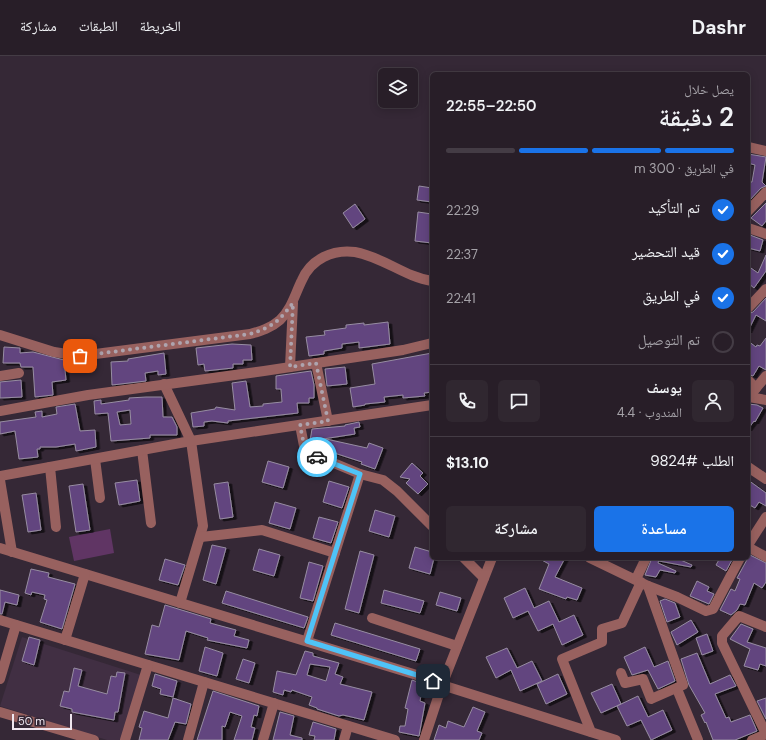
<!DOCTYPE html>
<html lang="ar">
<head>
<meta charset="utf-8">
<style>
  body { margin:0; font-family:"DM Sans","Noto Naskh Arabic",sans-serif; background:#302730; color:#f1f3f6; direction:rtl; height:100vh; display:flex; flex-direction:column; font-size:15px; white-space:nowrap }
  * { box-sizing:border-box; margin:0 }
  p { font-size:13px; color:#a5a2a8 }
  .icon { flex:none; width:22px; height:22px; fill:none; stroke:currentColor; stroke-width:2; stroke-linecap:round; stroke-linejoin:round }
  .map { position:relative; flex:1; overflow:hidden; direction:ltr }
  .sheet { position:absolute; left:430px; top:16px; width:320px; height:488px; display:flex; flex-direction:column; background:#281e28; border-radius:6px; box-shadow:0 2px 10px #0003,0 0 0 1px #443c45; direction:rtl }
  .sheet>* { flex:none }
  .tools { position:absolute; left:378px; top:12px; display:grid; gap:8px }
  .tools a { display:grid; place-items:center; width:40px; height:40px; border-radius:6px; background:#281e28; box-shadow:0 2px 10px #0003,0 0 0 1px #443c45; font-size:20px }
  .scale { position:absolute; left:12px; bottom:10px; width:60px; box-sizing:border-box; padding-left:4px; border:2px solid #efe6ef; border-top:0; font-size:11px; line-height:14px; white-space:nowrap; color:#efe6ef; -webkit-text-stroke:3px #352836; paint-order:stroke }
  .pin { position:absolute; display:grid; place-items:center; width:34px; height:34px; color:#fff; margin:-17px; border-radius:8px; box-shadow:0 2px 6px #0006 }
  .courier { position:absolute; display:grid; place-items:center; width:40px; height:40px; margin:-20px; border:3px solid #4fc3f7; border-radius:50%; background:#fff; color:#222; box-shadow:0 1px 5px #0007 }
  .overview em { font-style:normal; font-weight:600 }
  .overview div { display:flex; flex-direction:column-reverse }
  .overview { display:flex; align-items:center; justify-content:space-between; height:68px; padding:0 16px }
  h1 { font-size:26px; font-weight:600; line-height:30px }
  .bar { display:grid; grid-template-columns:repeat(4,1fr); gap:6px 4px; align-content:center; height:48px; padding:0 16px }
  .bar i { height:5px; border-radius:3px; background:#443c45 }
  .bar .active { background:#1a73e8 }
  .bar p { grid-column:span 4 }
  .line { display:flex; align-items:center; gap:10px; padding:0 16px; border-top:1px solid #443c45 }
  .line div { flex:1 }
  .round { display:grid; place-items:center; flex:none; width:42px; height:42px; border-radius:6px; background:#302730 }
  ol { padding:0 16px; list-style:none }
  li { display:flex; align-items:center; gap:12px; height:44px }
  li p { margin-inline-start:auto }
  li .icon { padding:4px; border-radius:50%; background:#1a73e8; color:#fff; stroke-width:4 }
  li:last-child { color:#a5a2a8 }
  li i { width:22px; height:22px; border:2px solid #443c45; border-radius:50% }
  .cta { display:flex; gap:8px; margin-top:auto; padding:8px 16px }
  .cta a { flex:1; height:46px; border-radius:6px; background:#1a73e8; color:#fff; font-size:16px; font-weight:600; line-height:46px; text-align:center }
  .cta a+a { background:#302730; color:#f1f3f6 }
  header { display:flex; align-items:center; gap:24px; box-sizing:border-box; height:56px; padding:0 20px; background:#281e28; border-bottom:1px solid #443c45 }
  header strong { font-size:19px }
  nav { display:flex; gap:22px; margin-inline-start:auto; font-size:14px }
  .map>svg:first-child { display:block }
  .built { fill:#412f43 }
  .green { fill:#603564 }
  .building { fill:#62447f; stroke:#978da2; fill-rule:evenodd; filter:url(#shadow) }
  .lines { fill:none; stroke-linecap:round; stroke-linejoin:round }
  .minor { stroke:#98615f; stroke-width:10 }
  .done { stroke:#aea4ae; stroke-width:4; stroke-dasharray:0 7.2 }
  .route { stroke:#4fc3f7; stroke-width:5 }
</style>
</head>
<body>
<header>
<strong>Dashr</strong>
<nav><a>الخريطة</a><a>الطبقات</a><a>مشاركة</a></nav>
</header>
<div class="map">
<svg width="766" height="684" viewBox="0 0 766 684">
  <defs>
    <filter id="shadow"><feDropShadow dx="3.5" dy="2" stdDeviation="0" flood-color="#0009"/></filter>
  </defs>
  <rect width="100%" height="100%" fill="#352836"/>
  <path class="built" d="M22,581L144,620L123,684H107L0,650Z"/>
  <path class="green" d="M110,473L114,497L74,505L69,481Z"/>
  <g class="building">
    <path d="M748,98L766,101L762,126L766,130L761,132L748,146V126H752L755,109L748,107Z"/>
    <path d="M419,130L432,132V146L417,144Z"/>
    <path d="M766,147V165L762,170L751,162Z"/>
    <path d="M355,148L365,163L353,172L343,157Z"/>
    <path d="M418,156L432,158V187L415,185Z"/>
    <path d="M750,179L763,184L760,195L748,192Z"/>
    <path d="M766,199V215L754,232L748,227V210L758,217Z"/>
    <path d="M766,242V265L756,259L748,275V258L753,256Z"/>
    <path d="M388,266L390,288L359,292V286L342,288V292L324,295V298L309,300L306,281L325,279L324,275L346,272V269L364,267V269Z"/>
    <path d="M766,282V314L759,310L753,320L748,318V285L756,291L757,289L760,290Z"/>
    <path d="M232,288L251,289L252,304H243V308H233V312L205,315L204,308L198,309L196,292Z"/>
    <path d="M4,291L20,292V297L33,296L64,304L66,324L52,326L53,339L35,341L33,311H21L20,307H3Z"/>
    <path d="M164,297L166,318L158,319V315L145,317L146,325L112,329L111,306L128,305V303Z"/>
    <path d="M432,297V336L424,337L425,340L403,342V339L384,341L385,346L365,348V349L353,351L350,332L375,328L372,308Z"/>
    <path d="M345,311L347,328L327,330L325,313Z"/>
    <path d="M311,315L314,329V342H309V347H297L298,357L228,365V367L212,365L204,366V370L193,371L191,357L215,353L216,351L235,354L232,327L246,325L250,351L263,350V348L282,346L281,333H276V320Z"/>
    <path d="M21,324L22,341L0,342V326Z"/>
    <path d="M146,341H162L163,361H172L177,371V379H150V382L111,385L108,357L95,358L94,345L101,344V348L129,344V342ZM130,354L131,368L120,369L117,356Z"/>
    <path d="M75,348L80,375L95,374L96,391L76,395L75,388L56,391H40V393H37L38,401L19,403L15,375L0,378V366L36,361L35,356L42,355V361L57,358L56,351Z"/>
    <path d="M748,348L757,349L763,352L755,366L754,365L748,373Z"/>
    <path d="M359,366L360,371L354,372L355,378L310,385L312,373L345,370V369Z"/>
    <path d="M326,383L367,392L369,387L383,392L375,413L361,408L362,406L322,393Z"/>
    <path d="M268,405L289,411L283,432L262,426Z"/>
    <path d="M412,407L423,417L420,420L428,428L418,438L406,427L410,423L400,421Z"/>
    <path d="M137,424L140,445L119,449L115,427Z"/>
    <path d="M748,424L766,437V450L759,446L755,452L748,448Z"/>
    <path d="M329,425L349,431L342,452L323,446Z"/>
    <path d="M228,426L233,461L220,463L214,428Z"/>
    <path d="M83,428L90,474L76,476L69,430Z"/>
    <path d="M36,437L41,474L28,476L22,439Z"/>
    <path d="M275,446L296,452L290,473L269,467Z"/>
    <path d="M375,454L395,460L389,481L369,475Z"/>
    <path d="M319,461L338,466L331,487L313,482Z"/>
    <path d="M212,489L226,492L216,528L203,524Z"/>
    <path d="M415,491L432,496V502H434L430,518L409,512Z"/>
    <path d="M259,493L280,499L274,520L253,514Z"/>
    <path d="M360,495L374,499L359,557L345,553Z"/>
    <path d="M748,498L766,507V526L762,532L754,527L745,549L740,548L737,554L731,559L720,554L731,533L735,535L740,523L737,522L748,502Z"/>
    <path d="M538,502H565L555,521L582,532L577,544L567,541L566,543L539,533L549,508Z"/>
    <path d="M652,502H676L692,509L691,511L659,505V503L658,507L676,515L675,517L660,514L656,521L645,519Z"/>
    <path d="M720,502H733L726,515L716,509Z"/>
    <path d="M165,503L185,509L178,529L159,524Z"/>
    <path d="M309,506L323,510L313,545L300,542Z"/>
    <path d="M31,513L49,517L48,521L75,528L62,573L40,566L47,544L44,543L45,539L32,536L31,539L25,537Z"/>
    <path d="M697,525L709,531L707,535L714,538L709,548L690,540Z"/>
    <path d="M525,532L534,552L549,545L559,566L574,559L583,579L562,589L553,568L538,575L528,555L513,562L504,542Z"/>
    <path d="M0,534L19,539L17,549L5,546L2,558H0Z"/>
    <path d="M384,534L424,545L420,557L381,547Z"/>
    <path d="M226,535L308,561L304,572L222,547Z"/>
    <path d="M440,536L461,542L457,555L436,549Z"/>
    <path d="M665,543L675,547L680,561L667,566L660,545Z"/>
    <path d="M165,549L211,563L210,567L236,574L234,580L249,584L247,592L207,584L208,582L186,575L179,604L145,598L152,569L159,571Z"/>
    <path d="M691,564L698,576L677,589L671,576Z"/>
    <path d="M335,567L420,593L416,605L331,579Z"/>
    <path d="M741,568L753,573L747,586L766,592V610L760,608L758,614L744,610L750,593L730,583Z"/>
    <path d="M707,578L713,595L702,599L696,582Z"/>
    <path d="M29,581L40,584L34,609L22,605Z"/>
    <path d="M205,591L223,597L217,620L199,615Z"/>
    <path d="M645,591L654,611L668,605L675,625L658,633L648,614L632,619L624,601Z"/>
    <path d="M507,592L517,612L532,605L542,625L520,635L511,614L496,622L486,601Z"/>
    <path d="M305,595L313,597V600L339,607L335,618L343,621L340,628L372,636L364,664L343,659L339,660L317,653V652L309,649L312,641L292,634L291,636L284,634L283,639L273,636L277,615L296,619ZM310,608L330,611L326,625L307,619Z"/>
    <path d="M697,597L710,628L730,619L736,630L715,638L726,662L729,661L731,666L750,659L757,675L735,684H713L706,666L705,667L701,659L705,657L689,629L681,603Z"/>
    <path d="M243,603L255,607L249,627L236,623Z"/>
    <path d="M74,612L82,614L78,630L107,638L111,620L116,621L117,616L125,617L118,656H115L114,664L72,656V653L60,650L64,635L69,636Z"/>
    <path d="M155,618L177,625L173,641L160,638L161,633L152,630Z"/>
    <path d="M558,618L567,638L546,648L537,628Z"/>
    <path d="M412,624L423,628L420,645L425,647L419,680L399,676L400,670H405L408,653L405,652Z"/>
    <path d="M612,628L621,648L601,657L591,637Z"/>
    <path d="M213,635L259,650L257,660L254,659L251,671L255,672L252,684H234L242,660L230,656L225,671L222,670V684H197Z"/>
    <path d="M638,640L648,661L663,654L672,674L651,684L641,664L627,670L617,650Z"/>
    <path d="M173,642L191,648L186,668L175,666L168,684H139L142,672L139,671L144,655L168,662Z"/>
    <path d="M766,642V663L757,645Z"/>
    <path d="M473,651L485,656L477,675L482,677L479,684H434L439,669L446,672L448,665L464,671Z"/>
    <path d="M280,656L294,660L290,679L302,682V684H273Z"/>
    <path d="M313,666L336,673L334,684H314L315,680L309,679Z"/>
  </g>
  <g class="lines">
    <g class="minor">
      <path d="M748,91L766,95"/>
      <path d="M748,155L766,136"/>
      <path d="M748,172L766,178"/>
      <path d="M748,252L766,233"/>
      <path d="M0,279L54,296L80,300L250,278C261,275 271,272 280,264C292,252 295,238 302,224C311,203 333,193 355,196C383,201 405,221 432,225"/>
      <path d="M316,307L328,365"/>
      <path d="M290,311L293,247"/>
      <path d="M0,320L19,317"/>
      <path d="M748,324L756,332"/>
      <path d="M164,328L191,385L203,470L180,547"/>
      <path d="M749,341L766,344"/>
      <path d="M748,342L766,320"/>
      <path d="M0,355L88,339L264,315L403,294L432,287"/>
      <path d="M300,369L305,395L360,418L383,424L397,435L432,470"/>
      <path d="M142,394L151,467"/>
      <path d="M95,403L100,442"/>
      <path d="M50,411L56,471"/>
      <path d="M748,411L766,423"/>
      <path d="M0,420L191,385L432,349"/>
      <path d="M0,424L12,496"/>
      <path d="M201,481L262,474L335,497"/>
      <path d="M748,489L766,461"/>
      <path d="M748,491L766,501"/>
      <path d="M0,492L420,620L442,629L616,684"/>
      <path d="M464,502L484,522"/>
      <path d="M590,502L648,530L677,541L706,555L713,553L740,502"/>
      <path d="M636,523L646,502"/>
      <path d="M372,562L457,590"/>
      <path d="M0,564L395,684"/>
      <path d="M65,584L85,518"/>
      <path d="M307,585L360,418"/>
      <path d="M621,617L625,627L643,623L651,643L683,629L648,530"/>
      <path d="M0,623L16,569"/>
      <path d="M677,633L698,684"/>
      <path d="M0,656L94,684"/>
      <path d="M591,676L562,603L602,586V573L622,567L641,526"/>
      <path d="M766,678L722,587V580L739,560L766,571"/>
      <path d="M125,684L148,609"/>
      <path d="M188,684L204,626"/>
      <path d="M263,684L274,647"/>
      <path d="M344,684L348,670"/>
      <path d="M424,684L442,629L492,502"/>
      <path d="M752,684L766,678"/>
    </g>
  </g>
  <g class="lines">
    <path class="done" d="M80,300L250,278C274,270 278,266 293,247L290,311L316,307L328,365L300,369L305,394L317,401"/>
    <path class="route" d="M317,401L360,418L307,585L420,620L433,625"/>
  </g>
</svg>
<div class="tools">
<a><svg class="icon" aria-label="layers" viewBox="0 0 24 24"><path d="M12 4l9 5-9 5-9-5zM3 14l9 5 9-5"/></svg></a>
</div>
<div class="scale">50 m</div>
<div class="pin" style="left:80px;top:300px;background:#ea580c"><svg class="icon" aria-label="bag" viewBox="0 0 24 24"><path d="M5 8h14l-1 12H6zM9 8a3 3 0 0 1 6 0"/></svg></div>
<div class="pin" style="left:433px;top:625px;background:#1f2937"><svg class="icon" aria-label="home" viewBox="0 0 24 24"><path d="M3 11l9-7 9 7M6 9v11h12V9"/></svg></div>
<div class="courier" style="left:317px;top:401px"><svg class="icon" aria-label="car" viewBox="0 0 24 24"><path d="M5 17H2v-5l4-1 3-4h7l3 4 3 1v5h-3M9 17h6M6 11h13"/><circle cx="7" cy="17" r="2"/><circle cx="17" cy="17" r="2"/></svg></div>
<section class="sheet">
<div class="overview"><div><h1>2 دقيقة</h1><p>يصل خلال</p></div><em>22:50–22:55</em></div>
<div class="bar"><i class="active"></i><i class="active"></i><i class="active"></i><i></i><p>في الطريق · 300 m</p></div>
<ol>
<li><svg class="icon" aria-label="check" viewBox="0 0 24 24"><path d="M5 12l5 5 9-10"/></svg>تم التأكيد<p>22:29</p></li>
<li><svg class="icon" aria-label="check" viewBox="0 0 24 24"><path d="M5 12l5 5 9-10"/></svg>قيد التحضير<p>22:37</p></li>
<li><svg class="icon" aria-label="check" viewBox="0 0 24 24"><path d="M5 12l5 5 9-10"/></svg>في الطريق<p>22:41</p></li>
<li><i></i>تم التوصيل</li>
</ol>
<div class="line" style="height:72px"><a class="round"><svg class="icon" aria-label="person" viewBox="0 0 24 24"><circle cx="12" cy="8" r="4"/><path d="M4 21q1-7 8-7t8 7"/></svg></a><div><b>يوسف</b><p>المندوب · 4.4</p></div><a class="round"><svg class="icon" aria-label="chat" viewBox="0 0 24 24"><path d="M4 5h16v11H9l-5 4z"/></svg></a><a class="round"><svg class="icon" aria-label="phone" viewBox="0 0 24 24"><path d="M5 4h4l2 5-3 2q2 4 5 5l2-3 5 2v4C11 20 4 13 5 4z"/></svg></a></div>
<div class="line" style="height:52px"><div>الطلب #9824</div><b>$13.10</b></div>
<div class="cta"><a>مساعدة</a><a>مشاركة</a></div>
</section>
</div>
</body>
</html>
